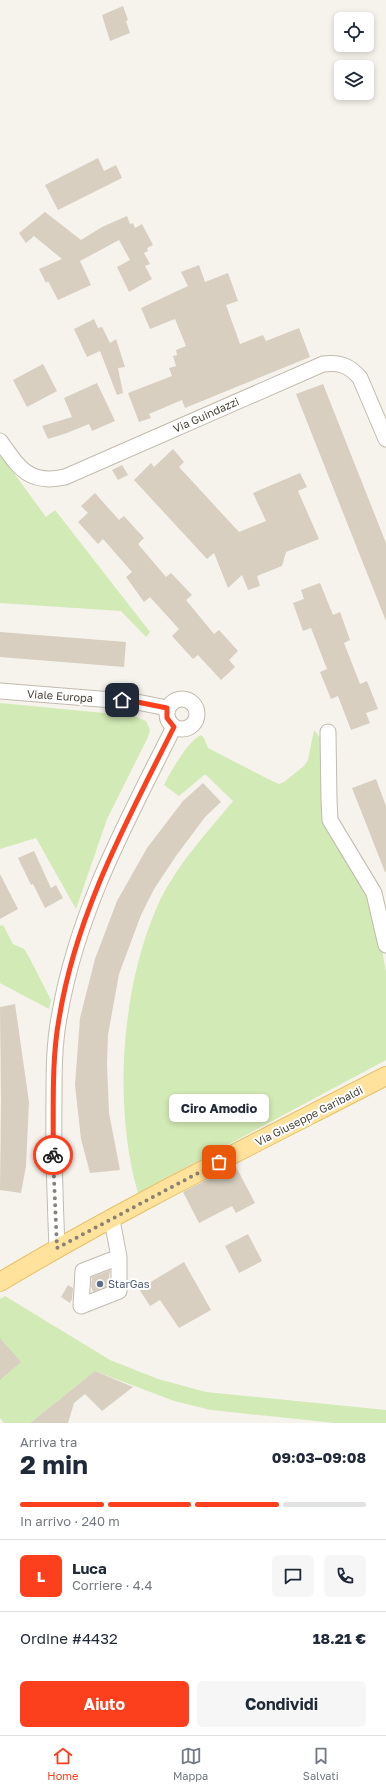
<!DOCTYPE html>
<html lang="it">
<head>
<meta charset="utf-8">
<style>
  body { margin:0; font-family:"Golos Text",sans-serif; background:#f6f6f7; color:#1f2937; height:100vh; display:flex; flex-direction:column; font-size:15px; white-space:nowrap }
  * { box-sizing:border-box; margin:0 }
  p { font-size:13px; color:#747a83 }
  .icon { flex:none; width:22px; height:22px; fill:none; stroke:currentColor; stroke-width:2; stroke-linecap:round; stroke-linejoin:round }
  .map { position:relative; height:1423px; overflow:hidden }
  .panel { display:flex; flex-direction:column; background:#fff; flex:1 }
  .panel>* { flex:none }
  .tools { position:absolute; left:334px; top:12px; display:grid; gap:8px }
  .tools a { display:grid; place-items:center; width:40px; height:40px; border-radius:6px; background:#fff; box-shadow:0 2px 6px #0003; font-size:20px }
  .pin { position:absolute; display:grid; place-items:center; width:34px; height:34px; color:#fff; margin:-17px; border-radius:8px; box-shadow:0 2px 6px #0006 }
  .courier { position:absolute; display:grid; place-items:center; width:40px; height:40px; margin:-20px; border:3px solid #fc3f1d; border-radius:50%; background:#fff; color:#222; box-shadow:0 1px 5px #0007 }
  .bubble { position:absolute; height:28px; border-radius:6px; background:#fff; box-shadow:0 2px 6px #0003; font-size:13px; font-weight:700; line-height:28px; text-align:center }
  .summary em { font-style:normal; font-weight:700 }
  .summary div { display:flex; flex-direction:column-reverse }
  .summary { display:flex; align-items:center; justify-content:space-between; height:68px; padding:0 20px }
  h1 { font-size:26px; font-weight:700; line-height:30px }
  .bar { display:grid; grid-template-columns:repeat(4,1fr); gap:6px 4px; align-content:center; height:48px; padding:0 20px }
  .bar i { height:5px; border-radius:3px; background:#e0e1e3 }
  .bar .active { background:#fc3f1d }
  .bar p { grid-column:span 4 }
  .line { display:flex; align-items:center; gap:10px; padding:0 20px; border-top:1px solid #e0e1e3 }
  .line div { flex:1 }
  .round { display:grid; place-items:center; flex:none; width:42px; height:42px; border-radius:6px; background:#f6f6f7 }
  .action { display:flex; gap:8px; margin-top:auto; padding:8px 20px }
  .action a { flex:1; height:46px; border-radius:6px; background:#fc3f1d; color:#fff; font-size:16px; font-weight:700; line-height:46px; text-align:center }
  .action a+a { background:#f6f6f7; color:#1f2937 }
  .tab-bar { display:flex; justify-content:space-around; align-items:center; height:56px; border-top:1px solid #e0e1e3; background:#fff; font-size:11px; color:#747a83 }
  .tab-bar a { display:grid; justify-items:center; gap:2px }
  .tab-bar .active { color:#fc3f1d }
  .map>svg:first-child { display:block }
  .green { fill:#d2eab5 }
  .building { fill:#d8cfc1 }
  .lines { fill:none; stroke-linecap:round; stroke-linejoin:round }
  .minor-casing { stroke:#c2bbae; stroke-width:17 }
  .major-casing { stroke:#e6c16a; stroke-width:20 }
  .minor { stroke:#fff; stroke-width:15 }
  .major { stroke:#ffe39c; stroke-width:18 }
  .done { stroke:#878178; stroke-width:4; stroke-dasharray:0 7.2 }
  .route { stroke:#fc3f1d; stroke-width:5 }
  .service-dot { fill:#5c6f8a; stroke:#fff; stroke-width:1.5 }
  .labels { text-anchor:middle; stroke-width:4; stroke-linejoin:round; paint-order:stroke }
  .street-label { font-size:11px; fill:#4b4439; stroke:#fff }
  .service-label { font-size:11px; fill:#4e5e75; stroke:#fff; text-anchor:start }
</style>
</head>
<body>
<div class="map">
<svg width="386" height="1423" viewBox="0 0 386 1423">
  <rect width="100%" height="100%" fill="#f6f3ec"/>
  <g class="green">
    <path d="M0,454L46,517L55,510L150,632L146,637L121,611L0,603Z"/>
    <path d="M0,703L135,716L146,721L150,730L148,737L107,819L76,909L36,838L0,849Z"/>
    <path d="M314,730L321,739L324,807L373,902L386,972V1060L138,1193C113,1107 121,989 157,907C174,868 206,834 233,801L206,775H204L179,796L164,785C171,771 187,742 201,735L204,738L208,748L272,781L279,784L284,782L304,766L308,760Z"/>
    <path d="M3,925L13,944L24,949L29,957L51,1000L49,1009L0,983V926Z"/>
    <path d="M5,1296L110,1360L158,1379L206,1392L386,1410V1423H335L211,1410L174,1401L95,1371L30,1423H4L0,1418V1299Z"/>
  </g>
  <g class="building">
    <path d="M123,6L128,20L126,21L130,33L110,41L102,15Z"/>
    <path d="M98,158L104,171L116,165L122,178L58,210L45,185Z"/>
    <path d="M45,212L81,240L102,227L127,216L130,224L133,223L135,228L142,224L153,245L147,248L148,251L144,253L150,264L145,266L152,279L129,292L117,267L130,260L119,240L80,261L91,285L58,300L48,281L46,283L39,269L62,259L34,236L26,243L19,233Z"/>
    <path d="M199,265L205,282L228,273L238,301L226,305L240,344L263,335L266,341L299,328L310,357L185,408L182,400L149,414L151,418L139,422L128,393L172,376L169,368L176,366L173,356L177,355L176,350L186,346L175,319L150,329L141,308L188,286L181,272Z"/>
    <path d="M94,319L98,328L102,327L110,343L116,339L125,367L118,368L123,393L117,395L100,351L87,357L74,329Z"/>
    <path d="M43,364L57,391L27,407L13,380Z"/>
    <path d="M97,383L115,421L92,431L89,424L67,433L48,439L42,426L72,417L64,398Z"/>
    <path d="M323,384L386,543V621L296,394Z"/>
    <path d="M173,449L184,462L179,467L239,532L266,521L253,493L300,473L307,487L298,491L319,539L286,552L282,566L257,576L260,586L248,590L242,575L228,588L214,553L207,559L134,480L151,463L154,467Z"/>
    <path d="M122,465L128,475L118,480L112,470Z"/>
    <path d="M95,493L119,520L124,516L144,538L138,544L166,577L171,573L192,595L186,600L214,634L219,630L238,651L229,660L235,667L221,680L198,655L193,659L172,636L179,629L150,597L144,602L126,577L132,572L103,539L98,544L78,522L88,513L81,506Z"/>
    <path d="M320,583L333,615L340,612L350,640L344,643L360,684L367,681L378,709L366,713L370,723L351,730L338,696L331,699L320,672L327,669L311,628L303,631L293,603L304,599L301,590Z"/>
    <path d="M0,632L126,642L124,667L0,657Z"/>
    <path d="M376,779L386,806V872H385L352,788Z"/>
    <path d="M203,783L221,802L205,817L176,856L154,889L141,915L119,974L108,1035L107,1064L109,1113L120,1170L90,1173L81,1139L75,1085L80,1018L95,959L117,901L147,848L183,801Z"/>
    <path d="M34,851L51,888L56,885L63,898L45,908L33,884L31,885L18,858Z"/>
    <path d="M0,874L18,909L0,919Z"/>
    <path d="M15,1004L29,1102L26,1166L21,1193L0,1190L1,1101L0,1007Z"/>
    <path d="M235,1165L255,1203L236,1213L232,1206L199,1223L183,1192Z"/>
    <path d="M248,1234L262,1261L239,1273L225,1246Z"/>
    <path d="M184,1262L211,1310L179,1328L160,1300L150,1306L139,1289Z"/>
    <path d="M110,1270L108,1286L93,1292L91,1286L92,1277Z"/>
    <path d="M68,1285L73,1288L72,1299L70,1303L61,1297Z"/>
    <path d="M0,1338L21,1362L0,1380Z"/>
    <path d="M95,1371L133,1387L102,1411L85,1394L74,1403L68,1423H30Z"/>
  </g>
  <g class="lines">
    <defs>
      <g id="minor">
        <path d="M0,441C19,468 29,485 65,477L323,364C339,362 349,365 360,378L386,439"/>
        <path d="M0,691L137,702L167,708"/>
        <circle cx="182" cy="714" r="15"/>
        <path d="M328,732L329,800L330,820L374,893L386,945"/>
        <path d="M112,1220L119,1257V1291L81,1306L83,1271L119,1257"/>
        <path d="M57,1248C55,1198 53,1149 54,1100C54,1072 54,1045 59,1018C77,911 126,823 174,727"/>
      </g>
      <path id="major" d="M0,1282C125,1207 256,1143 386,1076"/>
    </defs>
    <use href="#minor" class="minor-casing"/>
    <use href="#major" class="major-casing"/>
    <use href="#minor" class="minor"/>
    <use href="#major" class="major"/>
  </g>
  <g class="lines">
    <path class="done" d="M53,1155L57,1248L219,1162"/>
    <path class="route" d="M53,1155C54,1110 51,1063 59,1019C76,913 127,821 174,727L167,718V708L137,702L122,700"/>
  </g>
  <circle class="service-dot" cx="100" cy="1284" r="4"/>
  <g class="labels">
    <g class="street-label">
      <text transform="translate(206 415) rotate(-24)" y="4">Via Guindazzi</text>
      <text transform="translate(60 696) rotate(4)" y="4">Viale Europa</text>
      <text transform="translate(309 1116) rotate(-27)" y="4">Via Giuseppe Garibaldi</text>
    </g>
    <g class="service-label">
      <text x="108" y="1288">StarGas</text>
    </g>
  </g>
</svg>
<div class="tools">
<a><svg class="icon" aria-label="locate" viewBox="0 0 24 24"><circle cx="12" cy="12" r="6"/><path d="M12 2v4M12 18v4M2 12h4M18 12h4"/></svg></a>
<a><svg class="icon" aria-label="layers" viewBox="0 0 24 24"><path d="M12 4l9 5-9 5-9-5zM3 14l9 5 9-5"/></svg></a>
</div>
<div class="pin" style="left:219px;top:1162px;background:#ea580c"><svg class="icon" aria-label="bag" viewBox="0 0 24 24"><path d="M5 8h14l-1 12H6zM9 8a3 3 0 0 1 6 0"/></svg></div>
<div class="pin" style="left:122px;top:700px;background:#1f2937"><svg class="icon" aria-label="home" viewBox="0 0 24 24"><path d="M3 11l9-7 9 7M6 9v11h12V9"/></svg></div>
<div class="courier" style="left:53px;top:1155px"><svg class="icon" aria-label="bike" viewBox="0 0 24 24"><circle cx="6" cy="16" r="4"/><circle cx="18" cy="16" r="4"/><path d="M6 16l4-8h5l3 8M10 8l3 8H6M13 5h3"/></svg></div>
<div class="bubble" style="left:169px;top:1094px;width:100px">Ciro Amodio</div>
</div>
<section class="panel">
<div class="summary"><div><h1>2 min</h1><p>Arriva tra</p></div><em>09:03–09:08</em></div>
<div class="bar"><i class="active"></i><i class="active"></i><i class="active"></i><i></i><p>In arrivo · 240 m</p></div>
<div class="line" style="height:72px"><b class="round" style="background:#fc3f1d;color:#fff">L</b><div><b>Luca</b><p>Corriere · 4.4</p></div><a class="round"><svg class="icon" aria-label="chat" viewBox="0 0 24 24"><path d="M4 5h16v11H9l-5 4z"/></svg></a><a class="round"><svg class="icon" aria-label="phone" viewBox="0 0 24 24"><path d="M5 4h4l2 5-3 2q2 4 5 5l2-3 5 2v4C11 20 4 13 5 4z"/></svg></a></div>
<div class="line" style="height:52px"><div>Ordine #4432</div><b>18.21 €</b></div>
<div class="action"><a>Aiuto</a><a>Condividi</a></div>
</section>
<nav class="tab-bar">
<a class="active"><svg class="icon" aria-label="home" viewBox="0 0 24 24"><path d="M3 11l9-7 9 7M6 9v11h12V9"/></svg>Home</a>
<a><svg class="icon" aria-label="map" viewBox="0 0 24 24"><path d="M3 6l6-2 6 2 6-2v14l-6 2-6-2-6 2zM9 4v14M15 6v14"/></svg>Mappa</a>
<a><svg class="icon" aria-label="saved" viewBox="0 0 24 24"><path d="M7 4h10v16l-5-4-5 4z"/></svg>Salvati</a>
</nav>
</body>
</html>
